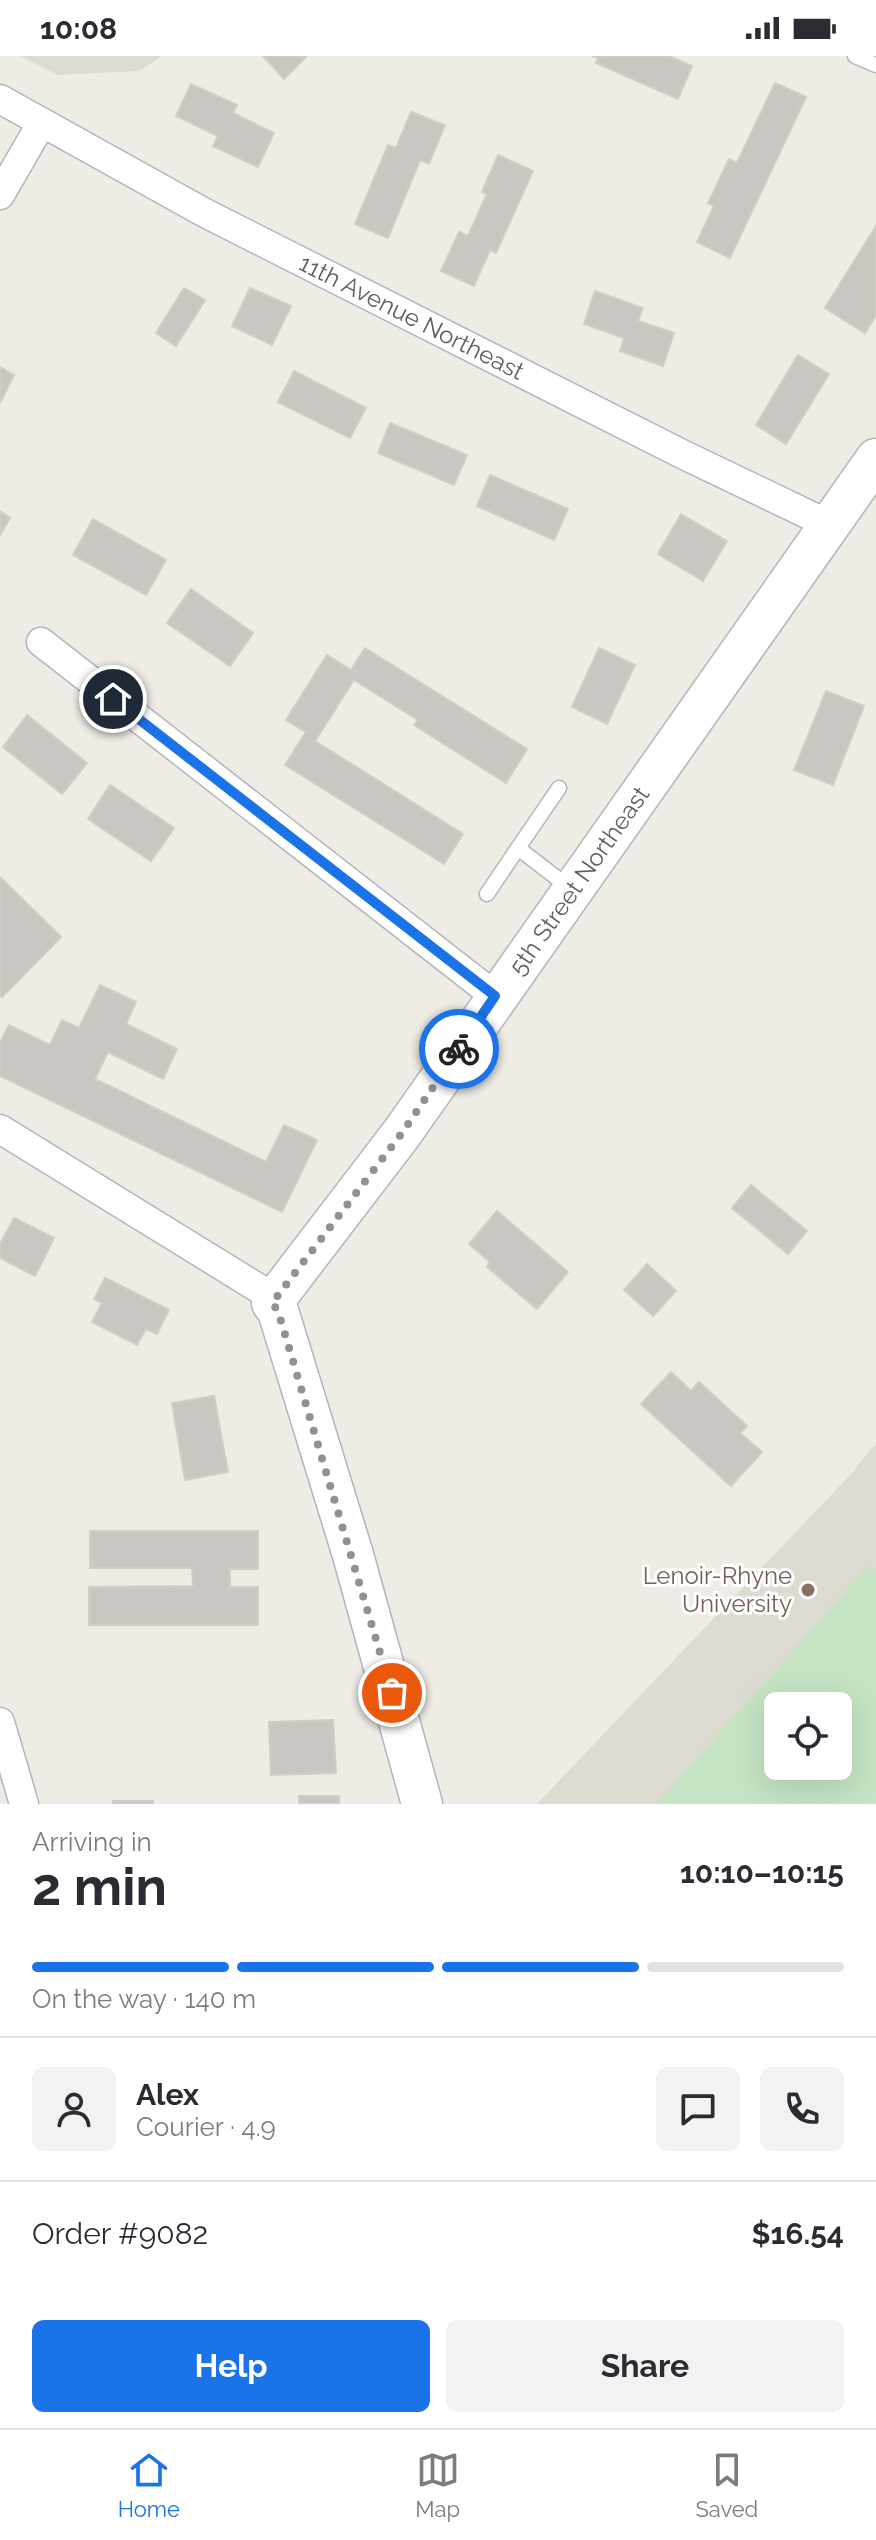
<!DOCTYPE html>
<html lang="en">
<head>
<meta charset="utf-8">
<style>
  body { margin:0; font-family:Raleway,sans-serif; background:#f2f2f3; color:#2b2b33; height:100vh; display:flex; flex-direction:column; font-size:30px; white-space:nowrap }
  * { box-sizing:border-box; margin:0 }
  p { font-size:26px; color:#7c7c81 }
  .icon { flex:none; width:44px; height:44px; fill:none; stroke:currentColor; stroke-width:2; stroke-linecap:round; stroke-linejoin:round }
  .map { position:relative; height:1748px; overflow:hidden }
  .drawer { display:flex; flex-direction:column; background:#fff; flex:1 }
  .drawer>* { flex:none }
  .buttons { position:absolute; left:764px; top:1636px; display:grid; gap:16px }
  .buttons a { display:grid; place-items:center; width:88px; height:88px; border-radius:12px; background:#fff; box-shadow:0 8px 32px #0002; font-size:40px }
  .pin { position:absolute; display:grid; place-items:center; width:68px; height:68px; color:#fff; margin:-34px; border:4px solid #fff; border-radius:50%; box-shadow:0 2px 8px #0007 }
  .courier { position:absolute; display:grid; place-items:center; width:80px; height:80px; margin:-40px; border:6px solid #1a73e8; border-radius:50%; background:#fff; color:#222; box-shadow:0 2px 10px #0007 }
  .overview em { font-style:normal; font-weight:700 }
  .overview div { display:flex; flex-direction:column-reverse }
  .overview { display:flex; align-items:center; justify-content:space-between; height:136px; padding:0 32px }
  h1 { font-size:52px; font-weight:700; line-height:60px }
  .bar { display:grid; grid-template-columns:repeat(4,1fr); gap:12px 8px; align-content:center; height:96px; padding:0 32px }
  .bar i { height:10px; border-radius:6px; background:#e1e1e2 }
  .bar .active { background:#1a73e8 }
  .bar p { grid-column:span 4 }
  .line { display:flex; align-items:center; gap:20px; padding:0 32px; border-top:2px solid #e1e1e2 }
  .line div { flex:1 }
  .round { display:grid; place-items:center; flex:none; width:84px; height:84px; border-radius:12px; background:#f2f2f3 }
  .primary-button { display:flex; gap:16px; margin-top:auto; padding:16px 32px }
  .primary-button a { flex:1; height:92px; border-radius:12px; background:#1a73e8; color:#fff; font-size:32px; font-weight:700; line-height:92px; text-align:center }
  .primary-button a+a { background:#f2f2f3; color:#2b2b33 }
  .status { display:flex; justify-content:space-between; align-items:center; height:56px; padding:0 40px; background:#fff; direction:ltr }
  .status svg { height:22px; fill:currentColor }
  .tabs { display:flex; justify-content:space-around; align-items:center; height:112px; border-top:2px solid #e1e1e2; background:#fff; font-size:22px; color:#7c7c81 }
  .tabs a { display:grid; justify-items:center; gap:4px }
  .tabs .active { color:#1a73e8 }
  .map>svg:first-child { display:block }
  .education { fill:#dedbd3; fill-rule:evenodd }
  .green { fill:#c4e4c3; fill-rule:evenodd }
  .building { fill:#cac7c2; stroke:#d3cdc4; stroke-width:2 }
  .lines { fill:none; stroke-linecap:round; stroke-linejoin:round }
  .lane-casing { stroke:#b2b5b9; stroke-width:17 }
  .street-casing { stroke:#b2b5b9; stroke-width:31 }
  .secondary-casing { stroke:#b1b4b9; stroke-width:43 }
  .lane { stroke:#fff; stroke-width:14 }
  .street { stroke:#fff; stroke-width:28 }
  .secondary { stroke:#fff; stroke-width:40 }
  .done { stroke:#909191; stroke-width:8; stroke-dasharray:0 14.4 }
  .route { stroke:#1a73e8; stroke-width:10 }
  .education-dot { fill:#8d6e63; stroke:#fff; stroke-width:3 }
  .labels { text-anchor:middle; stroke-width:6; stroke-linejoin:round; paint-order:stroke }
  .street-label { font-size:24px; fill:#5d6064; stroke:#fff }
  .education-label { font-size:24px; fill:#785e54; stroke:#fff; text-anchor:end }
</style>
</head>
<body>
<div class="status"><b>10:08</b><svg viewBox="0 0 49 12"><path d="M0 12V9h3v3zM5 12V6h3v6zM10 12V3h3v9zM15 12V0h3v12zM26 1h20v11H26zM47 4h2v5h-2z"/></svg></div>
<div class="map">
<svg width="876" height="1748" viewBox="0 0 876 1748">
  <rect width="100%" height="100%" fill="#eeece5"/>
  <g class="education">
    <path d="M20,0H162L139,15L58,19Z"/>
    <path d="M876,1387V1748H537L852,1417ZM778,1650H838V1710H778Z"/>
  </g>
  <path class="green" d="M869,1509L876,1514V1748H656ZM778,1650H838V1710H778Z"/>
  <g class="building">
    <path d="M263,0H307L284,23Z"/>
    <path d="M592,0H669L692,10L678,43L596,7L598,2Z"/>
    <path d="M775,27L806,41L730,202L697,186L714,150L708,147L729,103L737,107Z"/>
    <path d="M191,28L237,49L233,57L274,77L258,111L213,90L218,80L176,60Z"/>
    <path d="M411,56L445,69L429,108L420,104L388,182L355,168L388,89L396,92Z"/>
    <path d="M498,99L533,115L496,197L490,194L474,230L441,215L459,176L468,180L487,138L482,136Z"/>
    <path d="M876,170V259L865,277L825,252Z"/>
    <path d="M184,232L205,244L176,290L156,277Z"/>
    <path d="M250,232L291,250L272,289L232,270Z"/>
    <path d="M595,235L643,252L638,265L674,277L663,310L620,295L624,282L584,268Z"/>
    <path d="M798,299L829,318L786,388L756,369Z"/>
    <path d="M0,311L14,319L0,347Z"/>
    <path d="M294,315L366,352L350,382L278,346Z"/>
    <path d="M390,367L467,399L454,429L378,397Z"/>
    <path d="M490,419L568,453L554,484L477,450Z"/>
    <path d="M0,455L10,462L0,479Z"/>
    <path d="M681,458L727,485L703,525L658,498Z"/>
    <path d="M93,463L166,504L146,539L73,499Z"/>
    <path d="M191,533L253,577L230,610L167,567Z"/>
    <path d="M365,592L527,693L506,727L414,669L418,664L354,624L315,685L463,778L444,808L285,709L306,676L286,664L327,599L351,614Z"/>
    <path d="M599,592L635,609L607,668L572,651Z"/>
    <path d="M826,635L864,650L833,729L794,714Z"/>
    <path d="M27,659L87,707L62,738L3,691Z"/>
    <path d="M110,729L174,772L151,805L88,763Z"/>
    <path d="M0,821L61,881L2,941L0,939Z"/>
    <path d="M100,929L136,946L126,968L177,993L163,1023L108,996L95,1023L266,1106L284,1069L317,1084L282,1156L0,1020V987L9,969L50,989L62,964L79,972Z"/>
    <path d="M751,1129L807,1175L788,1198L732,1152Z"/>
    <path d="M497,1155L568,1216L537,1253L487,1211L490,1206L469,1188Z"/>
    <path d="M14,1162L54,1182L35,1220L0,1202V1188Z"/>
    <path d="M647,1208L676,1235L653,1260L624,1234Z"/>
    <path d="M105,1222L169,1254L157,1278L146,1273L137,1289L92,1266L102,1247L94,1243Z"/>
    <path d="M671,1316L691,1335L699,1326L747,1370L740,1377L762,1396L731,1430L641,1348Z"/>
    <path d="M214,1340L228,1416L185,1424L172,1347Z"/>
    <path d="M90,1475H258V1513H230V1531H258V1569H89V1531L193,1530L192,1512H90Z"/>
    <path d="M333,1664L336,1717L271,1719L269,1666Z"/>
    <rect x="299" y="1740" width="40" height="8"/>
    <rect x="113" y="1745" width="40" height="3"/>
  </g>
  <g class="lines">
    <defs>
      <g id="lane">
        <path d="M855,0L876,9"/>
        <path d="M559,732L518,792L571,833"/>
        <path d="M487,838L518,792"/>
      </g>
      <g id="street">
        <path id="s1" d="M0,43L205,157L682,398L830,469"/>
        <path d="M0,139L41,68"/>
        <path d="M41,586L495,940"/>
        <path d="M0,1073L263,1235L272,1247"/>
        <path d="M0,1666L24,1748"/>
      </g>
      <g id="secondary">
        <path id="s2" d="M422,1748L353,1499L278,1255L272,1247L402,1077L876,403"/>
      </g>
    </defs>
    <use href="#lane" class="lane-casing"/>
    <use href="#street" class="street-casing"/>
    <use href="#secondary" class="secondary-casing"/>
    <use href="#lane" class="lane"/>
    <use href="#street" class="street"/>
    <use href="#secondary" class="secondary"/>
  </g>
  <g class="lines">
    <path class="done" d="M392,1637L278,1255L272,1247L402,1077L459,993"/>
    <path class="route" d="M113,643L495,940L459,993"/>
  </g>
  <circle class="education-dot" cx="808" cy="1534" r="8"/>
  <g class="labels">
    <g class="street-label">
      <text dy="8" stroke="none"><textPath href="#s1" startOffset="466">11th Avenue Northeast</textPath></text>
      <text dy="8" stroke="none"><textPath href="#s2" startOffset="1046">5th Street Northeast</textPath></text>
    </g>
    <g class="education-label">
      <text x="792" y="1528">Lenoir-Rhyne<tspan x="792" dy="28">University</tspan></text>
    </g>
  </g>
</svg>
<div class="buttons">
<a><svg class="icon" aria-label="locate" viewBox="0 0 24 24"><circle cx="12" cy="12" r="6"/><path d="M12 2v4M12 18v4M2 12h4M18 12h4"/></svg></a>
</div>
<div class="pin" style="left:392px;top:1637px;background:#ea580c"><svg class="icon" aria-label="bag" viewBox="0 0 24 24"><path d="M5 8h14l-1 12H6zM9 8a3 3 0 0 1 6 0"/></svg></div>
<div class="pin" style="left:113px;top:643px;background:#1f2937"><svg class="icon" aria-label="home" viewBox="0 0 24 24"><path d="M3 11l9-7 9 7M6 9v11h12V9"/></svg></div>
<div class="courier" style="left:459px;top:993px"><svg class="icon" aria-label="bike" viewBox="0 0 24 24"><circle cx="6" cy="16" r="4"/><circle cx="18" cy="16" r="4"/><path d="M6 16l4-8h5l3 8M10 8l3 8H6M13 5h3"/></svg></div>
</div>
<section class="drawer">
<div class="overview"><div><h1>2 min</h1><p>Arriving in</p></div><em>10:10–10:15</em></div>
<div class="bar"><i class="active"></i><i class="active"></i><i class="active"></i><i></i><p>On the way · 140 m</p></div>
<div class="line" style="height:144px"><a class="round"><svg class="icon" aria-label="person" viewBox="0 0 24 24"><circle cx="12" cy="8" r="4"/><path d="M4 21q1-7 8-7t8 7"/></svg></a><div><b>Alex</b><p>Courier · 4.9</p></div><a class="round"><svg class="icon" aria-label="chat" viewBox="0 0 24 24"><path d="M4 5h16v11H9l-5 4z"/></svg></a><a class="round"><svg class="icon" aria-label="phone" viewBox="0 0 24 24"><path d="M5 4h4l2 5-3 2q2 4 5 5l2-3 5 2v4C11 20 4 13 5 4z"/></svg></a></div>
<div class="line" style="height:104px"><div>Order #9082</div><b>$16.54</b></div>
<div class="primary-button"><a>Help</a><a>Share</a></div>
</section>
<nav class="tabs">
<a class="active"><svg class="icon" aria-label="home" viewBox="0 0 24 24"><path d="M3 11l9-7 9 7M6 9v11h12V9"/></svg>Home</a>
<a><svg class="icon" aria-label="map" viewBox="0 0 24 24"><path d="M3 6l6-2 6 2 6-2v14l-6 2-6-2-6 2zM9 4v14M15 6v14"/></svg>Map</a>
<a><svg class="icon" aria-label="saved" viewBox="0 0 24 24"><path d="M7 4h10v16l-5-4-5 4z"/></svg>Saved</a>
</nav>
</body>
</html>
